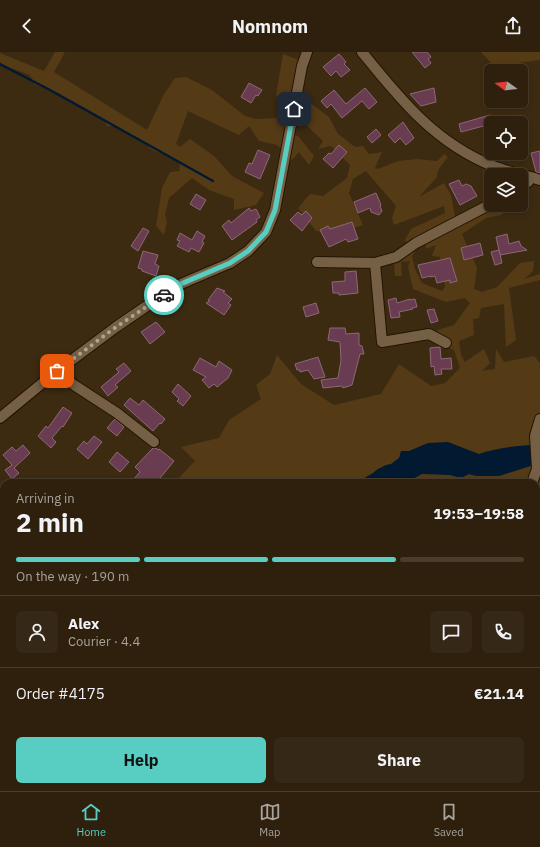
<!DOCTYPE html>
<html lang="en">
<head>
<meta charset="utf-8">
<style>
  body { margin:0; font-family:"IBM Plex Sans",sans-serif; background:#362816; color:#f1f3f6; height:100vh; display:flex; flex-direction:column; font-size:15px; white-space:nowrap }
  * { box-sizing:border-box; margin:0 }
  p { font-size:13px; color:#a7a39d }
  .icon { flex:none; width:22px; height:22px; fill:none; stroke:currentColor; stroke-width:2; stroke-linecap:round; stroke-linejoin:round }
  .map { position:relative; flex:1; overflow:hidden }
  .panel { position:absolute; left:0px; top:427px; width:540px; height:312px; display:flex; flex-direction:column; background:#2e200d; border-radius:12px 12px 0 0; box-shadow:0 2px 6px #0003,0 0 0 1px #493e2e }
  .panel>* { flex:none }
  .needle { width:26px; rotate:284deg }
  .buttons { position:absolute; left:484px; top:12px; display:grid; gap:8px }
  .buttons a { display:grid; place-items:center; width:44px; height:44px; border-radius:6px; background:#2e200d; box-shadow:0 2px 6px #0003,0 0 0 1px #493e2e; font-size:20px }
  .pin { position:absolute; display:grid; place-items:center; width:34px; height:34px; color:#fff; margin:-17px; border-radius:8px; box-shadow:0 2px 6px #0006 }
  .courier { position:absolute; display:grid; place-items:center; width:40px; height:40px; margin:-20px; border:3px solid #57cec1; border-radius:50%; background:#fff; color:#222; box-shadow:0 1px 5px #0007 }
  .summary em { font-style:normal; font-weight:800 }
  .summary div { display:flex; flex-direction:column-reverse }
  .summary { display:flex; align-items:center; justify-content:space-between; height:68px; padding:0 16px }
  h1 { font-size:26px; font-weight:800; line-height:30px }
  .bar { display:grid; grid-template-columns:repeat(4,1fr); gap:6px 4px; align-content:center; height:48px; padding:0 16px }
  .bar i { height:5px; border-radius:3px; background:#493e2e }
  .bar .selected { background:#57cec1 }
  .bar p { grid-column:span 4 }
  .line { display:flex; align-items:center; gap:10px; padding:0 16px; border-top:1px solid #493e2e }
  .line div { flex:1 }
  .round { display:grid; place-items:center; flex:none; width:42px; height:42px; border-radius:6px; background:#362816 }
  .action { display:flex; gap:8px; margin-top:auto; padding:8px 16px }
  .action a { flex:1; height:46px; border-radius:6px; background:#57cec1; color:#111; font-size:16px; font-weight:800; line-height:46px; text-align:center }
  .action a+a { background:#362816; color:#f1f3f6 }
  header { display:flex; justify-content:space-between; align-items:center; height:52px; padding:0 16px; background:#2e200d; font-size:18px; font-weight:800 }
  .menu { display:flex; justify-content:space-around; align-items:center; height:56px; border-top:1px solid #493e2e; background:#2e200d; font-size:11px; color:#a7a39d }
  .menu a { display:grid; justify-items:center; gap:2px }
  .menu .selected { color:#57cec1 }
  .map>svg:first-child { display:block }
  .green { fill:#553a16 }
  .water { fill:#011931 }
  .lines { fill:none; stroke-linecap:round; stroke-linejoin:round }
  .stream { stroke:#011931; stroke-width:2.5 }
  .building { fill:#6a3c51; stroke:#8b6977 }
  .minor-casing { stroke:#241300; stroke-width:12 }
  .minor { stroke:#756046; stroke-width:10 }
  .done { stroke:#b1a390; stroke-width:4; stroke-dasharray:0 7.2 }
  .route { stroke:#57cec1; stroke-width:5 }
</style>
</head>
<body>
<header><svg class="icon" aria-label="back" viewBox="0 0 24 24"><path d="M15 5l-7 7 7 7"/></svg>Nomnom<svg class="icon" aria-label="share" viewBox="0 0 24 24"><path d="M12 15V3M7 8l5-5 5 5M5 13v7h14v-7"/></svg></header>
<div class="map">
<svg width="540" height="739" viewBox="0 0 540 739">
  <rect width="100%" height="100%" fill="#3d2b11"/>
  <g class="green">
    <path d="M55,0H65L54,20L147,78L163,44L175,26L186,25L212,38L245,64L256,67L278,66L282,52L276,43L283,2L299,8L291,40L301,44L329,65L338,82L355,95L363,94L369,102L382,100L375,116L378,117L398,109L417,107L437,109L444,102L448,105L438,118L437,125L419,145L444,131L451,143L455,165L407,192L405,188L411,177L445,161L444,154L394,173L392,166L396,154L366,119L353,127L349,141L363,173L338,181L316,179L298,156L310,142L323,144L347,126L350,113L331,94L318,97L323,89L302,69L284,78L299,85L314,104L309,113L299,100L292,108L277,93L259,89L249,74L239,83L188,59L176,92L180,95L190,87L214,104L232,124L264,141L256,153L234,158V147L209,138L192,126L169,146L165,162L167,170L164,183L156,174L162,136L170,120L179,119L180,112L166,103L159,101L149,96L146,91L115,74H107L104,67L58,41L34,32L30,23L0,12V1L44,19Z"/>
    <path d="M481,0H540V8L494,14Z"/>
    <path d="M495,153H514L501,163L486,166L462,182L477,216L474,237L482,240L497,235L520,211L534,209L533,219L524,227L540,222V228L509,236L516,288L506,295L504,252L481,256L479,266L473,267L474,283L459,289L461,303L465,310L484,297L490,311L482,319L495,317L496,297L504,310L534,304L540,311V734L536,735V431H174L195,409L181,395L219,386L229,368L261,347L256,333L270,322L277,303L301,332L334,353L381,342L399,312L431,334L445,331L460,316L454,298L435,289L438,278L454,273L470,251L465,246L446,250L413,237L408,215L410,209L401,210L402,224H395L394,209L420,193L412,204L415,217L422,231L442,239L445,235L440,205L432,204L436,193L426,197V190Z"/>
    <path d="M0,453L4,456V730L0,732Z"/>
    <path d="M4,735H327L324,739H0V737Z"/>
  </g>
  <g class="water">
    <path d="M448,390L479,402C499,395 519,394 540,392V411L499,424H476L469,422L463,425H457L450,423L422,422L409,429L399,431H356L373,421L378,417L386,413L391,412L399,406L401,399H409L428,391Z"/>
    <path d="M4,717V735H26L23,739H0V721Z"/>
  </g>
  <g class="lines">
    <path class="stream" d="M0,12L50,38L213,129"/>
  </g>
  <g class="building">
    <path d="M412,0H427L431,5L428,7L431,11L425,16Z"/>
    <path d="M339,2L346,10L344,12L350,18L341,25L336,19L331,24L323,15Z"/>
    <path d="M249,31L262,38L258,44L256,43L251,51L241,45Z"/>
    <path d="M365,36L377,50L369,57L362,49L342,66L331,52L327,56L321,49L334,38L346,52Z"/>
    <path d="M434,36L436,50L421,54L410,42Z"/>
    <path d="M490,63L491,72L461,80L459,72Z"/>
    <path d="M403,70L414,86L406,93L400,86L395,91L388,83Z"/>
    <path d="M376,77L381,83L372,91L367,85Z"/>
    <path d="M339,93L347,100L333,116L323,107L329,101L331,102Z"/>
    <path d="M258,98L270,103L260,127L245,120L249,111L252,112Z"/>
    <path d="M540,99V121L536,120L531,101Z"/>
    <path d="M459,128L462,134L466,132L471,134L477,144L460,153L449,132Z"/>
    <path d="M376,141L381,153L380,154L382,159L379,163L371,160L370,156L358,161L354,150Z"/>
    <path d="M196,142L206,148L200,158L190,152Z"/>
    <path d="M249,156L251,159L256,157L260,165L256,168L257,170L232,188L222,174L229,168L231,171Z"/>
    <path d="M306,159L312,166L302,179L290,168L298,160L302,163Z"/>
    <path d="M352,170L358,187L348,190L346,187L329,195L320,178L328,174L330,177Z"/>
    <path d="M143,176L149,179L138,199L131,194Z"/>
    <path d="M197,179L205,184L202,190L204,191L199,200L191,196L189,200L177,194L180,189L177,188L180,181L192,188Z"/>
    <path d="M507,182L509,192L519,189L521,194L527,198L500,203L496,185Z"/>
    <path d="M480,191L483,203L464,208L461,196Z"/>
    <path d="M499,198L502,211L495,213L491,200Z"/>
    <path d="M143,199L158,203L155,212L159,214L156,224L142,219V217L138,216Z"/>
    <path d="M450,206L457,229L450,231V228L437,231L435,224L431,225V224L422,226L418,213Z"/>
    <path d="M356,219L358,241L339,243V241H333L332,230L345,229V220Z"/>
    <path d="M217,236L225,239L223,240L232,247L228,251L231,253L224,263L206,251L210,249L208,248Z"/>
    <path d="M396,246L397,251L410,247V248L415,247L417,255L412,256L413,257L399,260L400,265L391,266L388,248Z"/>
    <path d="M316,251L319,261L306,265L303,255Z"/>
    <path d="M434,257L438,269L431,271L427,258Z"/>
    <path d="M156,270L165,280L150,292L141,280Z"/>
    <path d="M330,276H345L346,282L359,281V293L362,294L364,302H360L352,333L343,336L342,334L323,336L321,328L338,326L341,308L340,290L328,288Z"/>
    <path d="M440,295L441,307L451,306L452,317H441L442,322L435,323L434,314L431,315L430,296Z"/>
    <path d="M318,305L325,325L314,327L308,318L300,320V318H297L295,312Z"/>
    <path d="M200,306L216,315L219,309L232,318L228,326L217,335L214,332L209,336L202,328L206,325L193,318Z"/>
    <path d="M124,311L131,319L115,333L118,335L108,344L101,335L119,320L116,317Z"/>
    <path d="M178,332L191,344L183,354L177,349L179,347L172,340Z"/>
    <path d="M130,346L139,353L143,348L165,367L161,372L160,371L153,379L124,353Z"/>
    <path d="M63,355L72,361L63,375L62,374L52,386L56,390L51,396L38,384L46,374L48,376Z"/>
    <path d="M115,367L124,375L117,384L107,376Z"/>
    <path d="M94,384L102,390L88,407L77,397L84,389L87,392Z"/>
    <path d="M23,393L30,401L14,416L19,421L12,427L5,418L12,413L3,403L12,395L16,399Z"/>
    <path d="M153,396H156L158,398L159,397L174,409L156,431H130L140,420L135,415Z"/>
    <path d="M117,400L129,410L120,420L109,410Z"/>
  </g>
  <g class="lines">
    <defs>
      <g id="minor">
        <path d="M362,0C400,47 435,91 493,114C508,120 525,123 540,128"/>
        <path d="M521,134L528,130L531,125"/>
        <path d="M317,210L375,211L382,290L429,282L446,291"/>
        <path d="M375,211L396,205L416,191L491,152"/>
        <path d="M57,319L74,333L117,361L154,390"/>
        <path d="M0,366L57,319L116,275L176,234L230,211L248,199L266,180L275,158L302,14L307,0"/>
        <path d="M532,431L537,417L535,384L540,367"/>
        <path d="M477,735V739"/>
      </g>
    </defs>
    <use href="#minor" class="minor-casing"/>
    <use href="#minor" class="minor"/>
  </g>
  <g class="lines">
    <path class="done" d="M57,319L116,275L164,243"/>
    <path class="route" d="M164,243L176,234L230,211L248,199L266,180L275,158L294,57"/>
  </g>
</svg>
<div class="buttons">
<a><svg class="needle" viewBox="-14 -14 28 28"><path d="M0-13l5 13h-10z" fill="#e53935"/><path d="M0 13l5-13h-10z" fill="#a7a39d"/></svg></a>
<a><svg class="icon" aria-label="locate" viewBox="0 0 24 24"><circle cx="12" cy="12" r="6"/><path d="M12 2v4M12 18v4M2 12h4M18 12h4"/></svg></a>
<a><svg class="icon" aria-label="layers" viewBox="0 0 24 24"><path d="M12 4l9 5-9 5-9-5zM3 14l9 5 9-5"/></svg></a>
</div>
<div class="pin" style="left:57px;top:319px;background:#ea580c"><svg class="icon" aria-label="bag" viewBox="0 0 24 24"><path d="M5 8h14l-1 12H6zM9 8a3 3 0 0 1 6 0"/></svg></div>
<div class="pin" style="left:294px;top:57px;background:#1f2937"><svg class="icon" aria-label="home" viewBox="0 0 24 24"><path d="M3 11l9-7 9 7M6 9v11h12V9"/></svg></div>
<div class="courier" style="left:164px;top:243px"><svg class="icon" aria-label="car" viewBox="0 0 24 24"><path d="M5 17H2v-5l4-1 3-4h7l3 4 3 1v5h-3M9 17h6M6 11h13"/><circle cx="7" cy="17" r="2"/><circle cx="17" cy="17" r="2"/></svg></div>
<section class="panel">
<div class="summary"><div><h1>2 min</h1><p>Arriving in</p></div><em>19:53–19:58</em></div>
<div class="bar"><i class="selected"></i><i class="selected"></i><i class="selected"></i><i></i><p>On the way · 190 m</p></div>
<div class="line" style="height:72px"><a class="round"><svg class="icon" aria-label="person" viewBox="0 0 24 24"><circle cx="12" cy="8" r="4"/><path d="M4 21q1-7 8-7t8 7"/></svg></a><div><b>Alex</b><p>Courier · 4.4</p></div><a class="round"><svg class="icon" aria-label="chat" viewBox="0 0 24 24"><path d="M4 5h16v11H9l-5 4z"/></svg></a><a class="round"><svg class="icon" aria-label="phone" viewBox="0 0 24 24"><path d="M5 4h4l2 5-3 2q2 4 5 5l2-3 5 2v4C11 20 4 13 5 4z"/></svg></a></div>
<div class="line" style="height:52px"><div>Order #4175</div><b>€21.14</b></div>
<div class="action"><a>Help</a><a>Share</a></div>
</section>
</div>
<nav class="menu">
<a class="selected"><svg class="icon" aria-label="home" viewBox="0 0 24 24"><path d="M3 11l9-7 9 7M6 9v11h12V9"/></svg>Home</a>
<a><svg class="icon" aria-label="map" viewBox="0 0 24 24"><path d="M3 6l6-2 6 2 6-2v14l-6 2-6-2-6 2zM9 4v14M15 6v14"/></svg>Map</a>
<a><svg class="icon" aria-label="saved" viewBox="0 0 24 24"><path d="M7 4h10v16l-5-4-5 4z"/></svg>Saved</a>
</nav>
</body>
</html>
